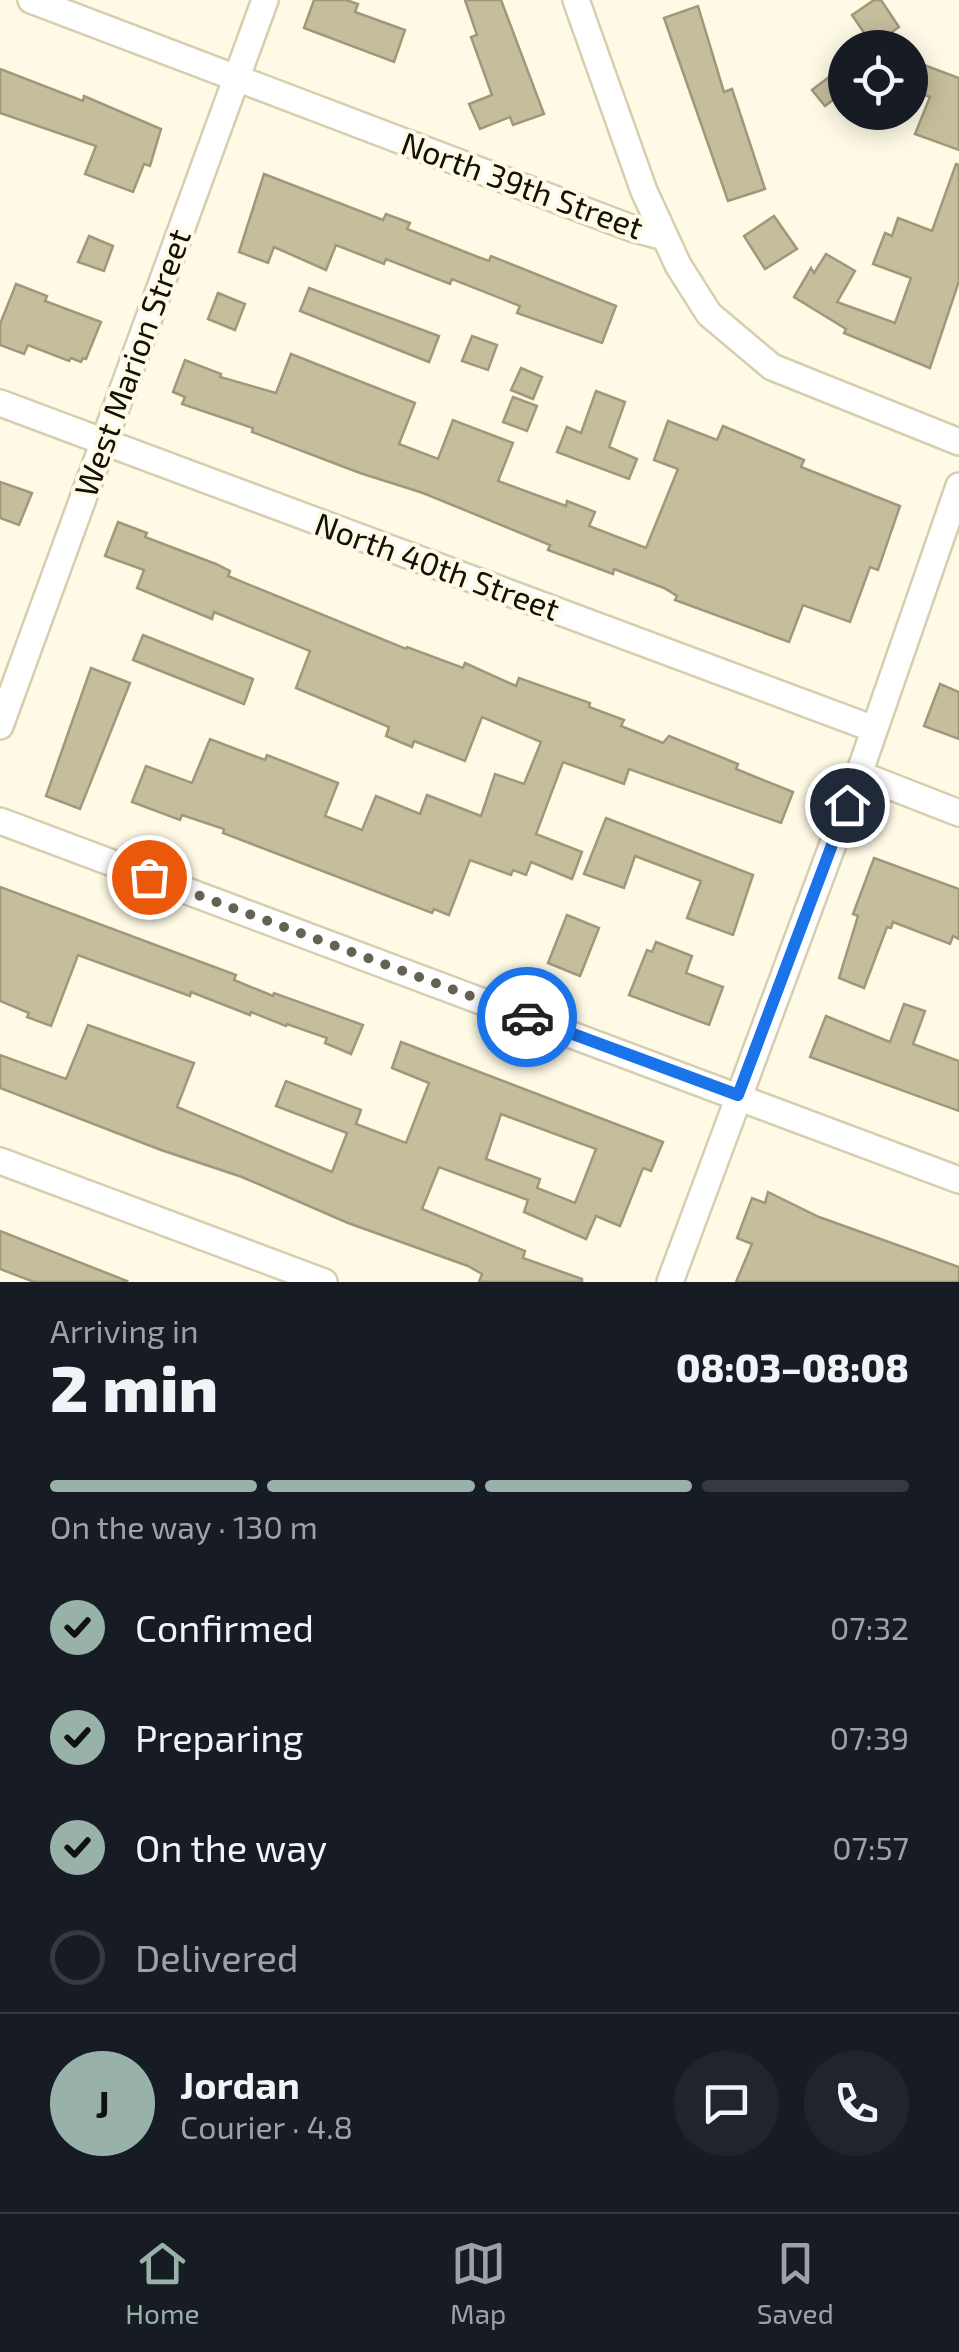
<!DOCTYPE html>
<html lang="en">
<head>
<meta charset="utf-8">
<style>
  body { margin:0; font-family:"Exo 2",sans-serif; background:#20242c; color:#f1f3f6; height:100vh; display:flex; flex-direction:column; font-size:38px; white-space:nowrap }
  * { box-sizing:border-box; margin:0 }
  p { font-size:32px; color:#9ea1a6 }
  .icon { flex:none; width:55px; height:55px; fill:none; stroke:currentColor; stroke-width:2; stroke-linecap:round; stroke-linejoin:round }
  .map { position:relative; height:1282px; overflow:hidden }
  .panel { display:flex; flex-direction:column; background:#171b24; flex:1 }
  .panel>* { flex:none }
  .tools { position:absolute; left:828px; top:30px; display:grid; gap:20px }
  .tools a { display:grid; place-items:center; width:100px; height:100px; border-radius:50%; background:#171b24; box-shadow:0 5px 25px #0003; font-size:50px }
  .pin { position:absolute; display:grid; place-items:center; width:85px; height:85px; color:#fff; margin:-42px; border:5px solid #fff; border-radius:50%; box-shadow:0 2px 10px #0007 }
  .courier { position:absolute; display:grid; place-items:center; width:100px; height:100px; margin:-50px; border:8px solid #1a73e8; border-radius:50%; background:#fff; color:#222; box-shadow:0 2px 12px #0007 }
  .headline em { font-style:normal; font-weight:800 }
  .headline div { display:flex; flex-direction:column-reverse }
  .headline { display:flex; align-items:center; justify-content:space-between; height:170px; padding:0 50px }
  h1 { font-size:65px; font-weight:800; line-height:75px }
  .bar { display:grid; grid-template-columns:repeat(4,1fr); gap:15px 10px; align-content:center; height:120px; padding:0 50px }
  .bar i { height:12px; border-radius:8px; background:#363941 }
  .bar .active { background:#98b2a9 }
  .bar p { grid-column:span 4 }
  .line { display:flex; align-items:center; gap:25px; padding:0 50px; border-top:2px solid #363941 }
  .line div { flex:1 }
  .round { display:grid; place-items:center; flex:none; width:105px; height:105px; border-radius:52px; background:#20242c }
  ol { padding:0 50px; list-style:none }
  li { display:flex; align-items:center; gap:30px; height:110px }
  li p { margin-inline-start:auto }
  li .icon { padding:10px; border-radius:50%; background:#98b2a9; color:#111; stroke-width:4 }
  li:last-child { color:#9ea1a6 }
  li i { width:55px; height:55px; border:5px solid #363941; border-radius:50% }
  .tabs { display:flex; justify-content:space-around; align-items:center; height:140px; border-top:2px solid #363941; background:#171b24; font-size:28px; color:#9ea1a6 }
  .tabs a { display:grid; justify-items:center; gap:5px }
  .tabs .active { color:#98b2a9 }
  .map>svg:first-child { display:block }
  .building { fill:#c5be9d; stroke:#a09879; stroke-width:2.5; fill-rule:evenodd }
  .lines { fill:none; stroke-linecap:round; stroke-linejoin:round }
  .street-casing { stroke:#d6ceae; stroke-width:30 }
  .street { stroke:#fff; stroke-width:25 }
  .done { stroke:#656254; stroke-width:10; stroke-dasharray:0 18 }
  .route { stroke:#1a73e8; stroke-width:12 }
  .labels { text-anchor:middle; stroke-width:8; stroke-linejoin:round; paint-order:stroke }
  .street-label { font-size:32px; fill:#131005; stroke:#fefae6 }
</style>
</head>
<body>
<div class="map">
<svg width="959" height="1282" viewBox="0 0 959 1282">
  <rect width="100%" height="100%" fill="#fefae6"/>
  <g class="building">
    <path d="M314,0H346L358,4L355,12L405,30L394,62L304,28Z"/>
    <path d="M465,0H501L544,114L513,125L510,117L480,129L469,104L492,95L471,37L477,35Z"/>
    <path d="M874,0H881L899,27L873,46L852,15Z"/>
    <path d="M698,6L724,92L732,89L765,189L728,201L664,18Z"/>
    <path d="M916,62L959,78V150L915,134L930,97L910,90Z"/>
    <path d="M0,69L83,101L84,96L161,129L150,166L144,164L133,192L85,174L96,146L0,113Z"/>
    <path d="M833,74L845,91L825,106L812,90Z"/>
    <path d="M956,164L959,165V281L930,368L844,333L846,329L794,297L811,268L814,273L826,254L855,271L837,302L895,323L911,278L873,264L885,233L892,236L898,218L932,231Z"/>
    <path d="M264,174L383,220L386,214L410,223L407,229L478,257L489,261L491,256L616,306L602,343L517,313L520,306L452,279L450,284L386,259L384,264L336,245L326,270L274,247L268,263L239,252Z"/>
    <path d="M774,216L797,249L765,269L744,236Z"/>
    <path d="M89,236L113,246L104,271L78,262Z"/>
    <path d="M16,284L47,296L45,301L101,322L86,359L83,358L81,362L71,358L69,361L28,345L24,354L0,345V324Z"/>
    <path d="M309,288L439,336L429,362L300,311Z"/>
    <path d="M218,293L245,304L235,330L208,319Z"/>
    <path d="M472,336L497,345L488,370L462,361Z"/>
    <path d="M291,354L415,403L399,444L438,459L453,420L513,443L498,481L566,506L567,501L595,512L589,526L646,548L678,469L654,460L668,421L717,440L723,426L804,460L801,467L900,506L878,570L870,567L850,622L803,605L789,642L675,600L677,596L664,588L614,569L613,574L548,550L550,545L423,493L360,473L252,432L253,428L182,404L185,397L173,392L185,360L221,374L220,377L276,393Z"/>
    <path d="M521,368L542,377L533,399L511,390Z"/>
    <path d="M596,391L625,402L609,447L637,459L629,479L557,452L567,427L581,433Z"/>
    <path d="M513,397L537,406L527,431L503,422Z"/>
    <path d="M0,482L32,493L19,525L0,518Z"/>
    <path d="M118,522L147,533L145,537L216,564L230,571L228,576L406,649L407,647L463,668L465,663L516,686L519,678L590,703L589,707L624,720L621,726L663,743L669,736L738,764L736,769L793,792L781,823L629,769L624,784L563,762L536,834L582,852L572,879L531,862L526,875L513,870L511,875L470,860L449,915L434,909L432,913L223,833L224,829L182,815L180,820L132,802L146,766L192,783L210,739L265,760L267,755L338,783L325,816L362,830L376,796L420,814L427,795L481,816L495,774L524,784L541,742L482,717L465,761L414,741L412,747L386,736L389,727L296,688L310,651L214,612L212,619L137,588L144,570L105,556Z"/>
    <path d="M143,635L253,679L244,704L133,660Z"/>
    <path d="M91,668L130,683L80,809L46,796Z"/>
    <path d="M940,684L959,692V739L924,726Z"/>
    <path d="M606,818L753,875L733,935L687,918L701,881L635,856L624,888L584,874Z"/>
    <path d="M874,858L959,889V939L953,936L950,944L893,922L891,928L887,927L864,988L839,978L858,916L853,914Z"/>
    <path d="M0,887L236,975L234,980L273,996L274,993L363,1025L351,1054L325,1043L327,1038L287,1024L286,1026L251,1012L250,1015L191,992L190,996L78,955L51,1026L27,1017L29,1013L0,1001Z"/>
    <path d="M567,915L599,928L580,976L548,963Z"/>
    <path d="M656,942L692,956L686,973L723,987L709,1025L629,995L647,950L652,952Z"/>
    <path d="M904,1004L925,1011L913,1044L959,1061V1111L810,1057L826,1016L890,1042Z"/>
    <path d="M88,1025L194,1063L177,1107L332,1172L347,1133L276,1106L286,1081L361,1110L356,1124L406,1143L429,1083L392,1068L401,1042L663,1142L651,1171L643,1168L620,1226L596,1216L586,1239L524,1212L528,1200L439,1167L422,1209L525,1251L523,1258L582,1279V1282H479L482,1274L468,1266L348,1223L242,1177L161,1150L0,1088V1055L66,1079ZM501,1114L596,1149L575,1203L537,1188L540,1179L486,1159Z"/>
    <path d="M768,1192L819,1217L959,1267V1282H736L752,1244L737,1238L752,1198L765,1203Z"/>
    <path d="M0,1231L127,1281L126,1282H34L0,1269Z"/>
  </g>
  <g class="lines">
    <defs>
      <g id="street">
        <path d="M31,0L631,228L664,237"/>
        <path d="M576,0L644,191L678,265L709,314L772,367L959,442"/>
        <path d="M0,403L874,729"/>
        <path d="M0,726L265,0"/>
        <path d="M859,774L959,813"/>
        <path d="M0,821L959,1180"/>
        <path d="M0,1161L324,1282"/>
        <path d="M670,1282L859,774L959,486"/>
      </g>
    </defs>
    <use href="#street" class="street-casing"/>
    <use href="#street" class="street"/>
  </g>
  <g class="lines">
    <path class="done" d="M149,877L527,1017"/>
    <path class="route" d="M527,1017L738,1095L847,805"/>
  </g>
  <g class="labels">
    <g class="street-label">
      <text transform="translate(522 186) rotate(20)" y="11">North 39th Street</text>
      <text transform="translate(133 363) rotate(-70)" y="11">West Marion Street</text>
      <text transform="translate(437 567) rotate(20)" y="11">North 40th Street</text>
    </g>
  </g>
</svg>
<div class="tools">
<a><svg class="icon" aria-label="locate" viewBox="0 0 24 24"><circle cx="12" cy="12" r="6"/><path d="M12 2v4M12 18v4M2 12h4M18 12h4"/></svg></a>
</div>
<div class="pin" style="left:149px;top:877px;background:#ea580c"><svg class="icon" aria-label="bag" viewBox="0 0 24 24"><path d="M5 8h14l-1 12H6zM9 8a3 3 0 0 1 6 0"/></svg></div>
<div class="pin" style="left:847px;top:805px;background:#1f2937"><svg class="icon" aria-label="home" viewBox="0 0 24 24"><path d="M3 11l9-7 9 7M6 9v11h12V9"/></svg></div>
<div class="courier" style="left:527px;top:1017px"><svg class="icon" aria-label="car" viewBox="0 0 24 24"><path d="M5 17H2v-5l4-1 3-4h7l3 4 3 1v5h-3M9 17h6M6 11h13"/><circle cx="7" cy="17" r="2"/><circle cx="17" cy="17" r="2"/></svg></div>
</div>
<section class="panel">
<div class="headline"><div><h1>2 min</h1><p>Arriving in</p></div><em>08:03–08:08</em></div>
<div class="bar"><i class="active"></i><i class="active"></i><i class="active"></i><i></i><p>On the way · 130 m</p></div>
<ol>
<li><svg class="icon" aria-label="check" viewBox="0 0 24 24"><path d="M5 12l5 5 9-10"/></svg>Confirmed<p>07:32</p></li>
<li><svg class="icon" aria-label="check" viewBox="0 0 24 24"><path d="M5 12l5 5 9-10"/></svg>Preparing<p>07:39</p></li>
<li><svg class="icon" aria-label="check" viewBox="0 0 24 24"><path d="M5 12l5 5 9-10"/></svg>On the way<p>07:57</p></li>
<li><i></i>Delivered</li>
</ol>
<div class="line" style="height:180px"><b class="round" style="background:#98b2a9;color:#111">J</b><div><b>Jordan</b><p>Courier · 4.8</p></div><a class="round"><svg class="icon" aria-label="chat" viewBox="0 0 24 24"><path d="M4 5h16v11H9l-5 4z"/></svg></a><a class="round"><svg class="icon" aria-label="phone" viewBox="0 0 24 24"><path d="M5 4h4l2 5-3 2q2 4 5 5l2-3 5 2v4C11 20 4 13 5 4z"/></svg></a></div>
</section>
<nav class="tabs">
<a class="active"><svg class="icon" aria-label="home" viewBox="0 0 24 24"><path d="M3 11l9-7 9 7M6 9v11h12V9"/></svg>Home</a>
<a><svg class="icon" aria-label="map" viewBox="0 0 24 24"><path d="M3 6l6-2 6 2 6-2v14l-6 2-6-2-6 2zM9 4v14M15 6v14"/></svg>Map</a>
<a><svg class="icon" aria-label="saved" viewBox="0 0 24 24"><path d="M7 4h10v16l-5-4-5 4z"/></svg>Saved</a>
</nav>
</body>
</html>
